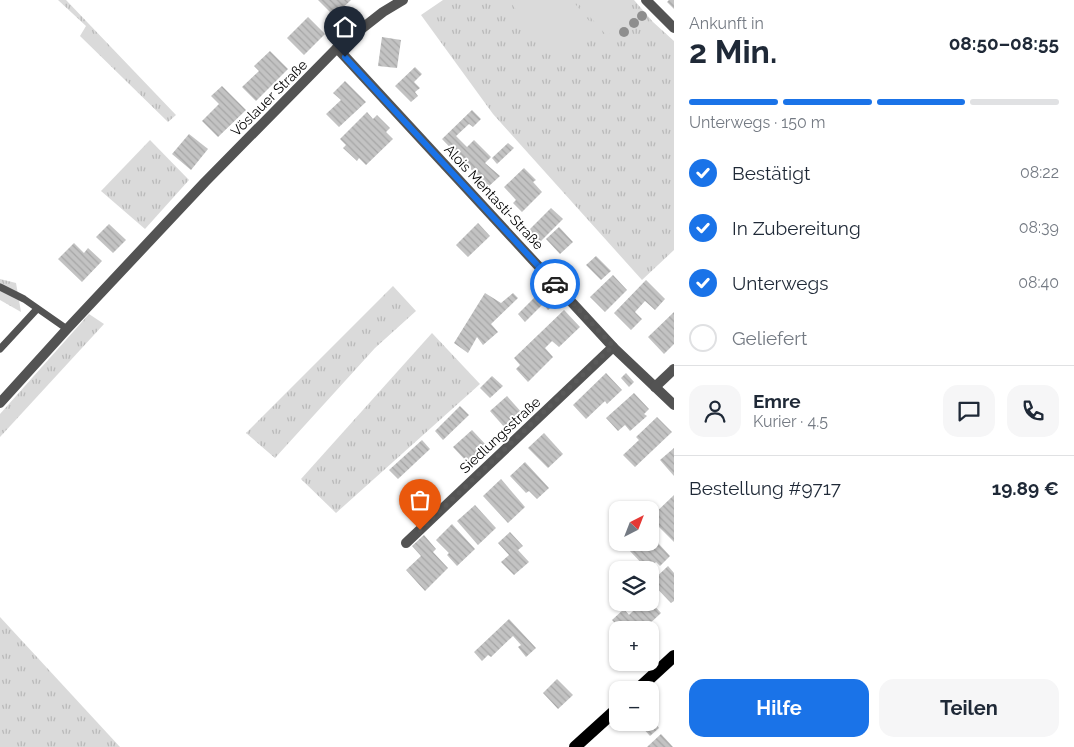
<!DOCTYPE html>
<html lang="de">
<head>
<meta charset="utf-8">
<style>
  body { margin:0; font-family:Raleway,sans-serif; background:#f6f6f7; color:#1f2937; height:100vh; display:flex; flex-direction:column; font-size:19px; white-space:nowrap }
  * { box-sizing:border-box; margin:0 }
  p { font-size:16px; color:#747a83 }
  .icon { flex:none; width:28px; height:28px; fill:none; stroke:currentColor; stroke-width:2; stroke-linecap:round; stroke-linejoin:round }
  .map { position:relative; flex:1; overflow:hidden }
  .side { display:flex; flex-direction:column; background:#fff; width:400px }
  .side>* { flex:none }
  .needle { width:32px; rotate:42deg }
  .fabs { position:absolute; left:609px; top:501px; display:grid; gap:10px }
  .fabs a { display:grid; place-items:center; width:50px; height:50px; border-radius:10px; background:#fff; box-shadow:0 1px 4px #0004; font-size:25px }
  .pin { position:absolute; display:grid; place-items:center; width:42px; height:42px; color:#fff; margin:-51px -21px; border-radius:50% 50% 50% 0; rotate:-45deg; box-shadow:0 0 5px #0007 }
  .pin .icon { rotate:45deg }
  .courier { position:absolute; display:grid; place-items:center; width:50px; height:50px; margin:-25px; border:4px solid #1a73e8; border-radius:50%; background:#fff; color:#222; box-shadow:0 1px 6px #0007 }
  .headline em { font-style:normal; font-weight:700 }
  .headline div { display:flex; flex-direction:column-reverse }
  .headline { display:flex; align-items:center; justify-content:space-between; height:85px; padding:0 15px }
  h1 { font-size:32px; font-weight:700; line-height:38px }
  .bar { display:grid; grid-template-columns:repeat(4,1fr); gap:8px 5px; align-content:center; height:60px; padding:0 15px }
  .bar i { height:6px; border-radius:4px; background:#e0e1e3 }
  .bar .active { background:#1a73e8 }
  .bar p { grid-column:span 4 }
  .line { display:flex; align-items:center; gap:12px; padding:0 15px; border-top:1px solid #e0e1e3 }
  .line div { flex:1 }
  .round { display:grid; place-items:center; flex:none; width:52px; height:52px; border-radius:15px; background:#f6f6f7 }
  ol { padding:0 15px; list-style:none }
  li { display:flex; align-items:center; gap:15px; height:55px }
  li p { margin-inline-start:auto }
  li .icon { padding:5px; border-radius:50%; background:#1a73e8; color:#fff; stroke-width:4 }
  li:last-child { color:#747a83 }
  li i { width:28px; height:28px; border:2px solid #e0e1e3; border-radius:50% }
  .cta { display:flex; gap:10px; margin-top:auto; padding:10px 15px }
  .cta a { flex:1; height:58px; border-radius:15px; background:#1a73e8; color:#fff; font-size:20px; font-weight:700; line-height:58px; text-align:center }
  .cta a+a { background:#f6f6f7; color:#1f2937 }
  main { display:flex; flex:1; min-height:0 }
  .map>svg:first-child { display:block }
  .grass { fill:url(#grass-tufts) }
  .pitch { fill:#dadada }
  .building { fill:url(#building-back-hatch) }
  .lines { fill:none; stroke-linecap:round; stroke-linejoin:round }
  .lane { stroke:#535353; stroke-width:7 }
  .street { stroke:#535353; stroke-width:10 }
  .primary { stroke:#000; stroke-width:12 }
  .tree { fill:#8e8e8e }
  .done { stroke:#595959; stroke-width:5; stroke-dasharray:0 9 }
  .route { stroke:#1a73e8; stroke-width:6 }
  .labels { text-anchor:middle; stroke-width:4; stroke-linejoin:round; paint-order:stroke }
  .street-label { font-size:14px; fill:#000; stroke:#fff }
</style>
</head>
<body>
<main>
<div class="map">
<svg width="674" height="747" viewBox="0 0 674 747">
  <defs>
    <pattern id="grass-tufts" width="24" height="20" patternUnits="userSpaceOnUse" patternTransform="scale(1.25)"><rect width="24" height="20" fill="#dadada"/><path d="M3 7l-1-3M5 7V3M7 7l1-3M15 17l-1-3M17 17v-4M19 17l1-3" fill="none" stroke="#b9b9b9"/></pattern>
    <pattern id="building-back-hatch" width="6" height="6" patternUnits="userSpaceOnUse" patternTransform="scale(1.25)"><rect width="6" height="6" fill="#c3c3c3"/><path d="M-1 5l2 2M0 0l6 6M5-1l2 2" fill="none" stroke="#a6a6a6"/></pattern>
  </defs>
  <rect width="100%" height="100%" fill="#fff"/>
  <g class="grass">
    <path d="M58,0H66L176,115L168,122L80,36L86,26Z"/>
    <path d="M443,0H634L653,22L674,41V250L642,280L493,114L421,15Z"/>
    <path d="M150,140L189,180L145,229L101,191Z"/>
    <path d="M0,279L16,283L21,312L0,300Z"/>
    <path d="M393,286L416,311L375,348L275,458L246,433Z"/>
    <path d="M89,314L104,324L0,437V414Z"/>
    <path d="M432,333L480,384L336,513L301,479Z"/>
    <path d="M0,617L120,747H0Z"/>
  </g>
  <g class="pitch">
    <path d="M508,0H572L599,33L562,63Z"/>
    <path d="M575,0H615L630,18L607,36Z"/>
  </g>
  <g class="building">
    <path d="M318,0H351L334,16Z"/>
    <path d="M669,0H674V9L667,2Z"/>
    <path d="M308,17L325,34L304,55L287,38Z"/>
    <path d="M382,37L401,40L397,68L378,66Z"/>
    <path d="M270,51L288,69L256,101L242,87L259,71L254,66Z"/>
    <path d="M415,67L422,74L414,82L420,88L415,92L418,96L411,102L395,86Z"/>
    <path d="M345,81L366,102L339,127L326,114L341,100L333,93Z"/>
    <path d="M222,86L246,110L218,137L202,121L219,104L211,96Z"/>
    <path d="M472,110L481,119L473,127L469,124L456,136L467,147L474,140L491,157L485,163L500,176L488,187L442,139Z"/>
    <path d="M367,112L373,119L377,115L390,128L386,132L393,139L366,165L359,158L357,161L343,148L346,145L340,139Z"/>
    <path d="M189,134L208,149L191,170L172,154Z"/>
    <path d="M508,143L514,148L497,164L492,158Z"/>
    <path d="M524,168L536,180L533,182L542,192L522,212L513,203L516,200L504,187Z"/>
    <path d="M551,208L563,219L538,244L527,232Z"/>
    <path d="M478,223L490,236L468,257L456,245Z"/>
    <path d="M109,224L126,240L113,253L96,237Z"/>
    <path d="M559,227L573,242L560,254L546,239Z"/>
    <path d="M74,243L84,253L88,248L102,261L82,282L58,259Z"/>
    <path d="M596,256L611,271L601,280L586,265Z"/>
    <path d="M613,275L627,290L605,312L590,297Z"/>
    <path d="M646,280L665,299L655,310L645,301L635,312L642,319L631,330L614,313Z"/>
    <path d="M544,288L557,302L548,310L543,304L525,322L518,314Z"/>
    <path d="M485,293L501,303L513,293L518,298L491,324L498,332L483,345L477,337L468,353L454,343Z"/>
    <path d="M564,310L580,327L559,347L552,341L545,348L553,357L528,382L516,369L520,365L514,358Z"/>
    <path d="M674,312V344L664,354L648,337Z"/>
    <path d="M606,373L622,390L607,404L605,401L586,419L573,405Z"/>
    <path d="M626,373L634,382L629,387L621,378Z"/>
    <path d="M492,376L503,386L490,398L480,388Z"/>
    <path d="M634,393L649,409L644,414L647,416L630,431L625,425L618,431L606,418Z"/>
    <path d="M507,396L523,414L506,429L490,411Z"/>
    <path d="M460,406L469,415L443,440L435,431Z"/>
    <path d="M657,417L672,432L635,467L623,455L639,440L636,437Z"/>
    <path d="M472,430L487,446L468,463L453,447Z"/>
    <path d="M544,433L563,454L548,468L528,448Z"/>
    <path d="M422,440L430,449L398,479L389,470Z"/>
    <path d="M674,448V476L660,460Z"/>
    <path d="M525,462L549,488L537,499L529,491L526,493L510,476Z"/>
    <path d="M501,479L525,507L508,523L483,496Z"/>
    <path d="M674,495V542L650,518Z"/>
    <path d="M475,505L496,528L478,545L457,521Z"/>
    <path d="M452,524L475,549L457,566L447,555L449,553L436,540Z"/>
    <path d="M510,532L523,546L518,550L529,562L514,575L501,562L509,555L498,543Z"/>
    <path d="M424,535L436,549L433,552L448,568L425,591L406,570L421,556L412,546Z"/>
    <path d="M637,542H645L651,549L658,543L670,556L660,566L656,562L648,570L629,550Z"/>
    <path d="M668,566L674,573V601L671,603L651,582Z"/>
    <path d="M650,601L661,613L643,630H622L612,620L624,609L629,615L633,611L626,604L628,602H650Z"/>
    <path d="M509,619L536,648L526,657L518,647L521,645L513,636L491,657L488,655L482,661L474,652Z"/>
    <path d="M557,679L573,695L558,709L543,693Z"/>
    <path d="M650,717L659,728L650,736L640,725L642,722H650Z"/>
    <path d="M661,734L673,747H647Z"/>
  </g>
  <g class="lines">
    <g class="lane">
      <path d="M0,287L24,299L67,329"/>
      <path d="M0,349L37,309"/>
    </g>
    <g class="street">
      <path d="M646,0L674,28"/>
      <path d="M337,48L613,347L674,405"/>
      <path d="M655,387L674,369"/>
      <path d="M0,403L67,329L205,182L337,48L383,12L403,0"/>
      <path d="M406,543L613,347"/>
    </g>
    <g class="primary">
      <path d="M637,690L674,656"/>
      <path d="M575,747L618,708"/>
    </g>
  </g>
  <g class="tree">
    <circle cx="642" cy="16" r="5"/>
    <circle cx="634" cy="23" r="5"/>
    <circle cx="624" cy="32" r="5"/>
  </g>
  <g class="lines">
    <path class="done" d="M420,530L613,346L555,284"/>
    <path class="route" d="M345,57L555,284"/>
  </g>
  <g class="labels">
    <g class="street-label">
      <text transform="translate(269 98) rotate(-45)" y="5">Vöslauer Straße</text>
      <text transform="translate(494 197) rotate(47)" y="5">Alois Mentasti-Straße</text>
      <text transform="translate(500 435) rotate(-43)" y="5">Siedlungsstraße</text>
    </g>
  </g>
</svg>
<div class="fabs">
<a><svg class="needle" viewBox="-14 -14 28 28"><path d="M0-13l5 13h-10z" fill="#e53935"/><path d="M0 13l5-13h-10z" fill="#747a83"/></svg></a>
<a><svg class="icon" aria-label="layers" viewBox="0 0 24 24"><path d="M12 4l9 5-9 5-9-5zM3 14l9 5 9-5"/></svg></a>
<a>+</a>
<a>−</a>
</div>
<div class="pin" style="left:420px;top:530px;background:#ea580c"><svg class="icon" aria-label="bag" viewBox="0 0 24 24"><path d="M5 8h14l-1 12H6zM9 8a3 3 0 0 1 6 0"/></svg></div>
<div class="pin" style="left:345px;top:57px;background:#1f2937"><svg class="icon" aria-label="home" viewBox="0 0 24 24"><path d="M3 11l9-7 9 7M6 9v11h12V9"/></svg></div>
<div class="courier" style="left:555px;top:284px"><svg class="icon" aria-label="car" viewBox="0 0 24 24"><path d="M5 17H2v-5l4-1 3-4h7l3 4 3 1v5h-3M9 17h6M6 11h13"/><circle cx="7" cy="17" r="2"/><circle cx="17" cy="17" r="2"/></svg></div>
</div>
<section class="side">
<div class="headline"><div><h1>2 Min.</h1><p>Ankunft in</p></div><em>08:50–08:55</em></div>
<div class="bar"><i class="active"></i><i class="active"></i><i class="active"></i><i></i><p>Unterwegs · 150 m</p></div>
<ol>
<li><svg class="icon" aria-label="check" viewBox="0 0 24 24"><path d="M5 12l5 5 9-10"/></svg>Bestätigt<p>08:22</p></li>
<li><svg class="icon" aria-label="check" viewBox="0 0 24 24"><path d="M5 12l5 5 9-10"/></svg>In Zubereitung<p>08:39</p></li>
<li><svg class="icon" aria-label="check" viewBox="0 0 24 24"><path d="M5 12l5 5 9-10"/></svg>Unterwegs<p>08:40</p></li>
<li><i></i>Geliefert</li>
</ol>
<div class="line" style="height:90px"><a class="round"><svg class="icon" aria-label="person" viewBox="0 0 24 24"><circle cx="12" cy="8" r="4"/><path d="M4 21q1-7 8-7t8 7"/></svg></a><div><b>Emre</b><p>Kurier · 4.5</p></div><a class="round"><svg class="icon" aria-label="chat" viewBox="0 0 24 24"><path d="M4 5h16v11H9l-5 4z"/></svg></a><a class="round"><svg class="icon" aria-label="phone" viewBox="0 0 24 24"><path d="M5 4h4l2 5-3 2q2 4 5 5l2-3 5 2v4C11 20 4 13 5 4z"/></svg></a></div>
<div class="line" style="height:65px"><div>Bestellung #9717</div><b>19.89 €</b></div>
<div class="cta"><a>Hilfe</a><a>Teilen</a></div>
</section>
</main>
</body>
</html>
